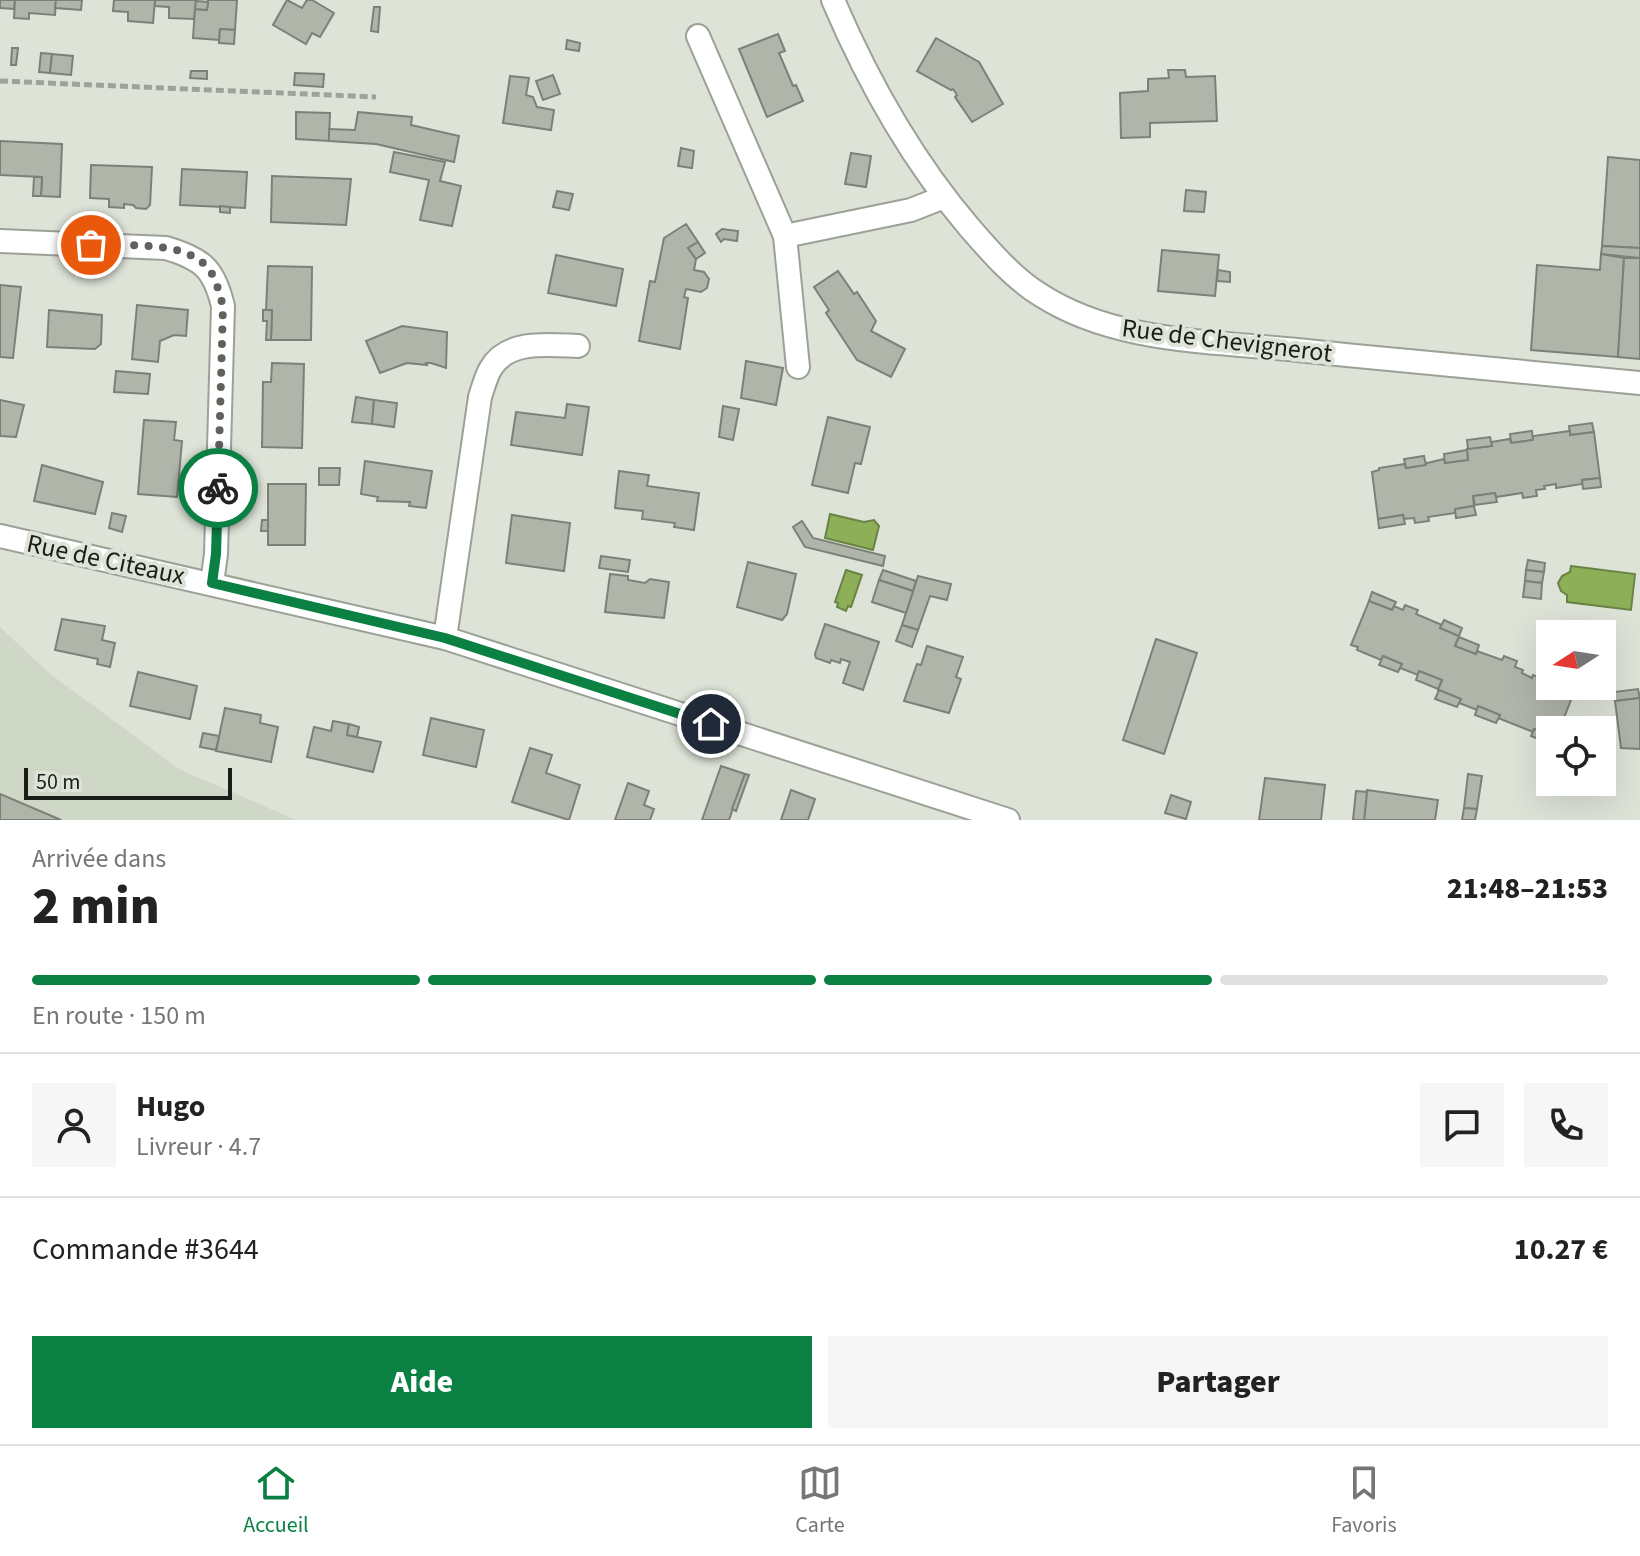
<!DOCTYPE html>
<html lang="fr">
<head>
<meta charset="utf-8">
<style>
  body { margin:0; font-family:"Source Sans 3",sans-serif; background:#f6f6f6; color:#222; height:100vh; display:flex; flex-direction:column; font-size:30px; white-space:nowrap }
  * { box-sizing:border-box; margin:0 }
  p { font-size:26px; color:#767676 }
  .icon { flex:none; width:44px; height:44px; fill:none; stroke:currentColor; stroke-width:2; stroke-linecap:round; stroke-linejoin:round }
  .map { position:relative; height:820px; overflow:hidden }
  .side { display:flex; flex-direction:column; background:#fff; flex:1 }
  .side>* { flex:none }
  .needle { width:52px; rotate:258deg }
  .controls { position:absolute; left:1536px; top:620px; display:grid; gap:16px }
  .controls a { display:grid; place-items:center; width:80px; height:80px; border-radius:0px; background:#fff; box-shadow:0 8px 32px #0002; font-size:40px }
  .scale { position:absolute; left:24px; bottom:20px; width:208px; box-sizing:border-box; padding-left:8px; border:4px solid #1b1d19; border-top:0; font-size:22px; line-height:28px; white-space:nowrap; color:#1b1d19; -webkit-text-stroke:6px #dee3d8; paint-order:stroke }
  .pin { position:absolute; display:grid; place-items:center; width:68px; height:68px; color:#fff; margin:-34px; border:4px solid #fff; border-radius:50%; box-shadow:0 2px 8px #0007 }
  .courier { position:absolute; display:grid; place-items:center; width:80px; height:80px; margin:-40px; border:6px solid #0b8043; border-radius:50%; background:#fff; color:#222; box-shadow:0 2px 10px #0007 }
  .head em { font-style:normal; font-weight:800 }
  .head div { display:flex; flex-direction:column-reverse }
  .head { display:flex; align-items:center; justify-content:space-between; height:136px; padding:0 32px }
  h1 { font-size:52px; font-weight:800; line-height:60px }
  .bar { display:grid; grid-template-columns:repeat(4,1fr); gap:12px 8px; align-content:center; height:96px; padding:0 32px }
  .bar i { height:10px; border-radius:6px; background:#e0e0e0 }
  .bar .active { background:#0b8043 }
  .bar p { grid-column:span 4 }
  .line { display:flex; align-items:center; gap:20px; padding:0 32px; border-top:2px solid #e0e0e0 }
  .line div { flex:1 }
  .round { display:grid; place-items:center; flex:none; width:84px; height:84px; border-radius:0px; background:#f6f6f6 }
  .primary-button { display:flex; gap:16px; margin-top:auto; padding:16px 32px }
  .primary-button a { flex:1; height:92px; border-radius:0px; background:#0b8043; color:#fff; font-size:32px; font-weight:800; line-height:92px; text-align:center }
  .primary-button a+a { background:#f6f6f6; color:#222 }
  .dock { display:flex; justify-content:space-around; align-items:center; height:112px; border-top:2px solid #e0e0e0; background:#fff; font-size:22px; color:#767676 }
  .dock a { display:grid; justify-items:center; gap:4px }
  .dock .active { color:#0b8043 }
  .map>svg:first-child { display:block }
  .built { fill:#cfd8c6 }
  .water { fill:#8caf58; stroke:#6a8345; stroke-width:2 }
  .building { fill:#b0b5aa; stroke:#7c8177; stroke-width:2 }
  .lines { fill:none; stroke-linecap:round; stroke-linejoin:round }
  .minor-casing { stroke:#9ca196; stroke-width:26 }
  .path { stroke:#9ea29a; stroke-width:5; stroke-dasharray:8 4; stroke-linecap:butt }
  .minor { stroke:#fff; stroke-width:22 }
  .done { stroke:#5f625c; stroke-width:8; stroke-dasharray:0 14.4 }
  .route { stroke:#0b8043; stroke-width:10 }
  .labels { text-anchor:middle; stroke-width:8; stroke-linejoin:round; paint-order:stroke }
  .street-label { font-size:26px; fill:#1b1d19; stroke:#dee3d8 }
</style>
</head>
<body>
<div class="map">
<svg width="1640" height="820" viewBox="0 0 1640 820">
  <rect width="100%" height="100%" fill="#dee3d8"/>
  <path class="built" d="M0,627L49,673L179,769L296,820H0Z"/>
  <g class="water">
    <path d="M830,514L864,522L874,520L879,526L873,550L825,538Z"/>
    <path d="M1571,566L1635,574L1631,610L1567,602V595L1561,591L1558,583L1562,576L1570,572Z"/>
    <path d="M846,570L862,575L851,607L848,606L846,611L837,607L838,603L835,602Z"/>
  </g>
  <g class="building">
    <path d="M0,0H15L14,9L0,8Z"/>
    <path d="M15,0H56L55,15L29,13V19L14,18Z"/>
    <path d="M56,0H82L81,10L55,8Z"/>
    <path d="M114,0H155L153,23L128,21V12L113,11Z"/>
    <path d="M155,0H196L194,19L169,18V7L155,6Z"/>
    <path d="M208,0H237L235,30L220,29L219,40L193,38L195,9L207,10Z"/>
    <path d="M287,0L302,8L307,0H312L334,13L320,37L312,33L306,44L273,25Z"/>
    <path d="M196,1L208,2L207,10L195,9Z"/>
    <path d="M374,7H380L378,32L371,31Z"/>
    <path d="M220,29L235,30L234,44L219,43Z"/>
    <path d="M778,34L785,51L779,53L793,86L796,85L803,101L767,117L739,49Z"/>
    <path d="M936,38L979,62L1003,104L972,122L955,97L957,95L953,89L951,90L917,71Z"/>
    <path d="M567,40L580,43L579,51L566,49Z"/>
    <path d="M12,48H18L16,65H11Z"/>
    <path d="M41,53L52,54L50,73L39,72Z"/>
    <path d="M52,54L73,56L71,75L50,73Z"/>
    <path d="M1168,70H1185L1186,77L1215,76L1217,121L1150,123V137L1121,138L1120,93L1148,91V79L1169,78Z"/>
    <path d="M191,71H207V79L190,78Z"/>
    <path d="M295,73L324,74L323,87L294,85Z"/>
    <path d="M553,75L560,94L543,100L536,81Z"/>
    <path d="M510,76L529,78L526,95L533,97L537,107L554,110L551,130L503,123Z"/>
    <path d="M296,112L330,113L329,141L296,139Z"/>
    <path d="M358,112L412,117L411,125L459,136L454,162L376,144L329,141V129L355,130Z"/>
    <path d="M0,141L62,144L60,197L41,196L42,177L0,175Z"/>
    <path d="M681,148L694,151L692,168L678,166Z"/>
    <path d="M394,152L445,162L440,181L461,186L452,226L420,220L429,180L390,172Z"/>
    <path d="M851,153L871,156L866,187L845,184Z"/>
    <path d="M1608,157L1640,160V248L1602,246Z"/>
    <path d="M91,165L152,167L150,205L146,209L136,208L133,205L124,204V208L109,207V199L90,198Z"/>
    <path d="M182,169L247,172L245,208L180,205Z"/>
    <path d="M272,176L351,179L346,225L271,222Z"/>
    <path d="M34,177H42L41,196H33Z"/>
    <path d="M1186,190L1206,192L1204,212L1184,211Z"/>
    <path d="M557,191L573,194L569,210L553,207Z"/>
    <path d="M220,206L230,207V213L220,212Z"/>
    <path d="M686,224L698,242L688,248L696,259L694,270L704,272L709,279L707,288L701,292L686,289L684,297L688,298L680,349L639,341L650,281L655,282L664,238Z"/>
    <path d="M722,229L738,231L737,241L724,239L721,242L716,234Z"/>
    <path d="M698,242L705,253L696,259L688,248Z"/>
    <path d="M1602,246L1640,248V258L1601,254Z"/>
    <path d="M1162,250L1219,255L1215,296L1158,291Z"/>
    <path d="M1601,254L1624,258L1618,357L1531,350L1537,265L1600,270Z"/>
    <path d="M556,255L623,269L616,306L548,293Z"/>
    <path d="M1624,258H1640V359L1618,357Z"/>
    <path d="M268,266L312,267L311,340H271L272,310H266Z"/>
    <path d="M1218,270L1230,272V282L1217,281Z"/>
    <path d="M838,271L854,294L857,292L876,321L871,331L905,349L891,377L857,360L826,313L829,310L814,287Z"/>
    <path d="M0,285L21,287L13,358L0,357Z"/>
    <path d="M137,305L188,310L186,336L174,335L160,341L158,362L132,359Z"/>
    <path d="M49,310L102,315L101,344L95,349L47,347Z"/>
    <path d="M263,310H272L271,340H266L267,321H263Z"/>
    <path d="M402,326L447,332L446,368L431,363H426L427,365L407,363L380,373L366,341Z"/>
    <path d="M746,361L783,368L776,405L741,398Z"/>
    <path d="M272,363L304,364L302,448L262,447L263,382H271Z"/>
    <path d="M116,371L150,374L148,394L114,392Z"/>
    <path d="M356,397L374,400L372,424L352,422Z"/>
    <path d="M0,400L24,405L16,437L0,436Z"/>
    <path d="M374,400L397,403L394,427L372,424Z"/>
    <path d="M567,404L589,407L582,455L511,445L516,412L565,418Z"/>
    <path d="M723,406L739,409L733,440L719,437Z"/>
    <path d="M828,417L870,427L861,464L855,463L848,493L812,485Z"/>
    <path d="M144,420L176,422L174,440L182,441L177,497L138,494Z"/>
    <path d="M1592,423L1594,432L1570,435L1569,426Z"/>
    <path d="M1532,431L1533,440L1511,443L1510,434Z"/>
    <path d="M1570,431V435L1594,432L1600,478L1582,480V484L1556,488V484L1544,486L1545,489L1536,490L1537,496L1523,498L1522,493L1496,497L1495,493L1473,496L1474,506L1455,509V513L1428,517L1429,521L1415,523L1414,518L1404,519L1403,515L1378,519L1372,472L1379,470V468L1405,464L1406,468L1444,459L1445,463L1468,460L1467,449L1492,446L1491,442L1510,439L1511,443L1533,440V436Z"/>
    <path d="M1490,437L1492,446L1468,449L1467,440Z"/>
    <path d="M1467,450L1468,460L1445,463L1444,454Z"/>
    <path d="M1424,456L1426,465L1406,468L1404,459Z"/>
    <path d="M365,461L432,471L426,508L409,506L410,502L377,501L378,497L361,494Z"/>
    <path d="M42,465L103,482L95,514L34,501Z"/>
    <path d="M319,468H340L339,485H319Z"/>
    <path d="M619,471L649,475L647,486L699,493L694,530L674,527L675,523L642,519L643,511L615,508Z"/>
    <path d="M1600,478L1601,487L1583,489L1582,480Z"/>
    <path d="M268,484H306L305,545H268Z"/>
    <path d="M1495,493L1497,502L1475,505L1473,496Z"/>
    <path d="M1474,506L1476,515L1456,518L1455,509Z"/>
    <path d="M112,513L126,516L122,532L109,528Z"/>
    <path d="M512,515L570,523L564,571L506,563Z"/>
    <path d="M1403,515L1405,524L1379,528L1378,519Z"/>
    <path d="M262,520H268V531H261Z"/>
    <path d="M802,521L813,538L885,556L883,566L805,547L793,527Z"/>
    <path d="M601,556L630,560L628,572L599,568Z"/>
    <path d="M1528,560L1545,563L1544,572L1526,570Z"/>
    <path d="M748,562L796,574L787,614L782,620L737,607Z"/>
    <path d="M883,570L916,581L913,591L879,580Z"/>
    <path d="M1526,570L1544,572L1542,583L1525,581Z"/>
    <path d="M610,574L628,576V580L645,583L650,579L669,582L664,618L605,612Z"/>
    <path d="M918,576L951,584L947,600L930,596L918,630L902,625Z"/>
    <path d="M879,580L913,591L906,613L872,602Z"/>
    <path d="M1525,581L1542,583L1541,599L1523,597Z"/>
    <path d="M1372,592L1396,602L1392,610L1369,601Z"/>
    <path d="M1369,601L1392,610L1394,606L1403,610L1405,605L1418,610L1416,614L1442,625L1440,628L1459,636L1455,646L1476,654L1477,651L1502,660L1504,656L1517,661L1515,667L1523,670L1522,673L1532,678L1533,675L1550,681V686H1557V688L1573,695L1559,730H1550V735L1534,729L1533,732L1498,718L1500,715L1478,706L1477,710L1459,703L1461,699L1438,690L1442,680L1419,671L1418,675L1400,668L1402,664L1383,656L1381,660L1357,650L1358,647L1351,645Z"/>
    <path d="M62,619L105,626L102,640L115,643L110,667L97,664L98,659L55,650Z"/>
    <path d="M1444,620L1462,628L1459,636L1440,628Z"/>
    <path d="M825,624L879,642L863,690L843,683L850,662L841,659L840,663L831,660L830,663L816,658L815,654Z"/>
    <path d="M902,625L918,630L912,647L896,641Z"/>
    <path d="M1459,637L1479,645L1476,654L1455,646Z"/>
    <path d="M1156,639L1197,653L1164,754L1123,740Z"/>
    <path d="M927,646L963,657L956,677L961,679L949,713L904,701L917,664L921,665Z"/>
    <path d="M1383,656L1402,664L1398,672L1379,665Z"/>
    <path d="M1419,671L1442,680L1438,689L1416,680Z"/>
    <path d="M138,672L197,686L190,719L130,706Z"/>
    <path d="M1557,686H1577L1573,695L1557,688Z"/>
    <path d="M1638,689L1640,698L1615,701L1614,692Z"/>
    <path d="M1439,690L1461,699L1457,707L1435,699Z"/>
    <path d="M1639,694H1640V749L1621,748L1615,701L1640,698Z"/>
    <path d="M1478,706L1500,715L1496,723L1475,715Z"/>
    <path d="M225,708L261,715L260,723L278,727L271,762L216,751Z"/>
    <path d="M431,718L484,730L476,767L423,755Z"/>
    <path d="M333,721L349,724L347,735L381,742L373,772L307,757L314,727L331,731Z"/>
    <path d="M349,724L359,727L357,737L347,735Z"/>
    <path d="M1534,729L1550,735V744L1531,736Z"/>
    <path d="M203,733L219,736L216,750L200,747Z"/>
    <path d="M530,748L552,755L546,773L580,785L569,820L512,802Z"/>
    <path d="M721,766L745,774L729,820H702Z"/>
    <path d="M745,774L749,775L736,811L732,809Z"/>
    <path d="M1468,774L1482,776L1477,809L1464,808Z"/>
    <path d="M1265,778L1325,785L1321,820H1259Z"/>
    <path d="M628,783L649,791L644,805L654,809L650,820H615Z"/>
    <path d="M791,790L815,799L808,820H781Z"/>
    <path d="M1367,790L1438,800L1435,820H1364Z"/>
    <path d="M1356,791L1367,792L1364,820H1353Z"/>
    <path d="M0,794L61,820H0Z"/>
    <path d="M1171,795L1191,802L1186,819L1165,813Z"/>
    <path d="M1464,808L1477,809L1475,820H1462Z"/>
  </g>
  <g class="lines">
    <defs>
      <g id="minor">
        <path d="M833,0C868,82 911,159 969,227C990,251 1012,277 1039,294C1114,343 1210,341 1297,350C1411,362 1525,372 1640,383"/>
        <path d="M698,36L785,236L798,367"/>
        <path d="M785,236L911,210L944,197"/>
        <path d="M0,241L166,248C203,259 214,269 223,306L216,554L212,583"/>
        <path d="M0,536L445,638L1008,820"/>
        <path d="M445,638L480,397C483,388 486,376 491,368C508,339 550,345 578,346"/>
      </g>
    </defs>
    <use href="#minor" class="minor-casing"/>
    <path class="path" d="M0,81L376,97"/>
    <use href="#minor" class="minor"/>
  </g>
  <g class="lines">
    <path class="done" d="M91,245C123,246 182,240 206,266C216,276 219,293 223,306L218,488"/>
    <path class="route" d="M218,488L216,554L212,583L445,638L711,724"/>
  </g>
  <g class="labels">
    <g class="street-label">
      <text transform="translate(1227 340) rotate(7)" y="9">Rue de Chevignerot</text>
      <text transform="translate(106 559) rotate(12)" y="9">Rue de Citeaux</text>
    </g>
  </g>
</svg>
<div class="controls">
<a><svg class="needle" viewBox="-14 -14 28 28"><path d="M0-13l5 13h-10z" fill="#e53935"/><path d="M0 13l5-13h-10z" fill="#767676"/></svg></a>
<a><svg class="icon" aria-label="locate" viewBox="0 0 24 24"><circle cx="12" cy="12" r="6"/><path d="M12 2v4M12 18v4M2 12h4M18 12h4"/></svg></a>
</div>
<div class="scale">50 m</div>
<div class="pin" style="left:91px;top:245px;background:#ea580c"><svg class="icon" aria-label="bag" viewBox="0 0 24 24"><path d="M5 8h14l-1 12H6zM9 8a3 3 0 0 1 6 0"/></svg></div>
<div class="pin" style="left:711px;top:724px;background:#1f2937"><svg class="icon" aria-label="home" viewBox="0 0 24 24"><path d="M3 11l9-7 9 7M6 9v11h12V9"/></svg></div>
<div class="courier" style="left:218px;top:488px"><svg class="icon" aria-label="bike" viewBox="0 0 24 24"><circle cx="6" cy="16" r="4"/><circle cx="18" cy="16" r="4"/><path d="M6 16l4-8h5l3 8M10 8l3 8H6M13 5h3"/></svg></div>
</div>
<section class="side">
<div class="head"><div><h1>2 min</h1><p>Arrivée dans</p></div><em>21:48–21:53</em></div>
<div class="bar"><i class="active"></i><i class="active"></i><i class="active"></i><i></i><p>En route · 150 m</p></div>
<div class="line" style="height:144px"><a class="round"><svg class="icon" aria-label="person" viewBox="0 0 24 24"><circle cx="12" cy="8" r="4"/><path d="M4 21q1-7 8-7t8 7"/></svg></a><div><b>Hugo</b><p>Livreur · 4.7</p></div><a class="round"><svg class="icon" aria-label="chat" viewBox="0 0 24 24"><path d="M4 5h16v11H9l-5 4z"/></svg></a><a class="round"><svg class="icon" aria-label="phone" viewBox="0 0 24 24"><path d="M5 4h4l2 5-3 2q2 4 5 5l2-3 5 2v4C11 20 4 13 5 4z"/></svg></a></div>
<div class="line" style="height:104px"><div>Commande #3644</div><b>10.27 €</b></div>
<div class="primary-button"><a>Aide</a><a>Partager</a></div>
</section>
<nav class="dock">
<a class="active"><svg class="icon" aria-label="home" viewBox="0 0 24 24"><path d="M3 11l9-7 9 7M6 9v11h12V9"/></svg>Accueil</a>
<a><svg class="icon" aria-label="map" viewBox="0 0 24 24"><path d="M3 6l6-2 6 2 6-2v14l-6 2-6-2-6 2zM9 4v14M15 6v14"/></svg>Carte</a>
<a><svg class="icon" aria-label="saved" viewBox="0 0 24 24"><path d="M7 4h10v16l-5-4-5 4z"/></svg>Favoris</a>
</nav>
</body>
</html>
